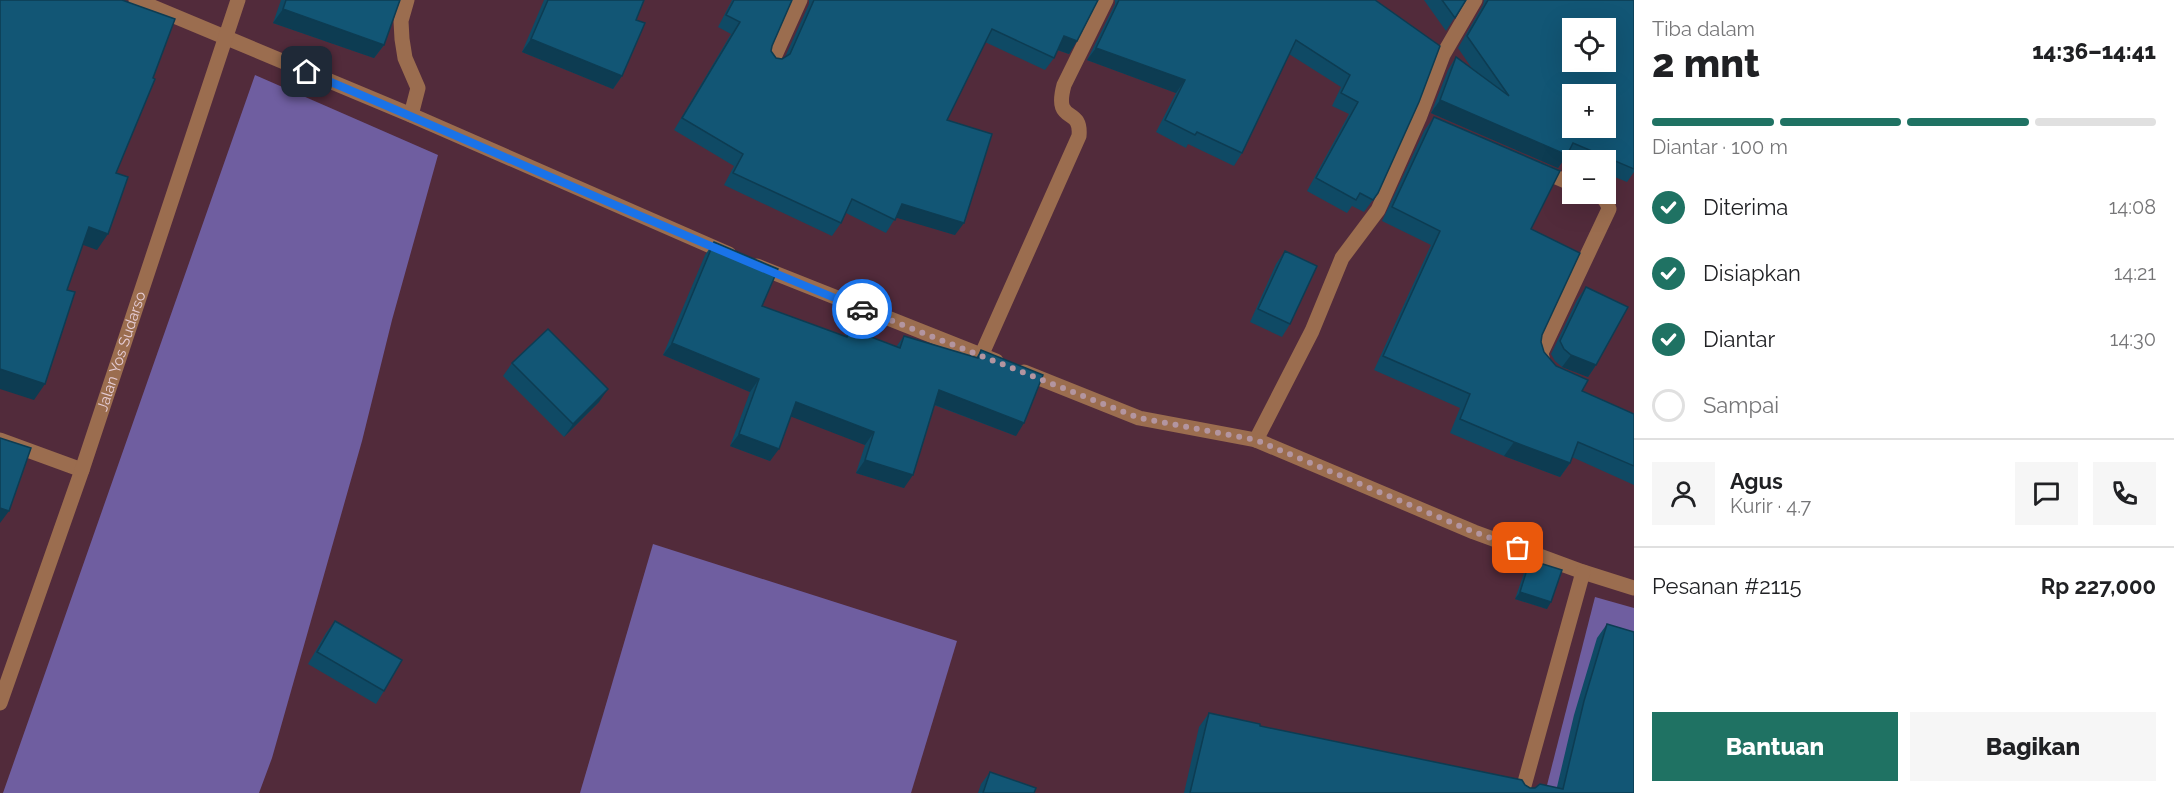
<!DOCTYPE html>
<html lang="id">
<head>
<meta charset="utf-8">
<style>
  body { margin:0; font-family:Raleway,sans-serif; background:#f6f6f6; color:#202124; height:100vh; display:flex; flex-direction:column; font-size:22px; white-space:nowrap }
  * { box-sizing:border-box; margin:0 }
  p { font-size:20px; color:#757577 }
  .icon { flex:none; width:33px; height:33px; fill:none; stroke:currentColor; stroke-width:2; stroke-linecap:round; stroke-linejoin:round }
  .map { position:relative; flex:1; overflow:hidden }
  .details { display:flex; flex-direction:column; background:#fff; width:540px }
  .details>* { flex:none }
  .fabs { position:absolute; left:1562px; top:18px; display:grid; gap:12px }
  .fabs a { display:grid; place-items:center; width:54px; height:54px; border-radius:0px; background:#fff; box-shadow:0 6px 24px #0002; font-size:30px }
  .pin { position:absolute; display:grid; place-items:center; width:51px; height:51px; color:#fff; margin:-26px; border-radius:12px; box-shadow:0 3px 9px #0006 }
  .courier { position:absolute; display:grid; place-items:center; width:60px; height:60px; margin:-30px; border:4px solid #1a73e8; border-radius:50%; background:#fff; color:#222; box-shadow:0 2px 8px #0007 }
  .headline em { font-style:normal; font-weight:800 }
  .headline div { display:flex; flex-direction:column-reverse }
  .headline { display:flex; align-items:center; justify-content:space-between; height:102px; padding:0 18px }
  h1 { font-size:39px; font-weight:800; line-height:45px }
  .bar { display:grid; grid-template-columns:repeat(4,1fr); gap:9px 6px; align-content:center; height:72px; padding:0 18px }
  .bar i { height:8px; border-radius:4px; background:#e0e0e0 }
  .bar .current { background:#1f7263 }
  .bar p { grid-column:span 4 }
  .line { display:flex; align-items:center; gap:15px; padding:0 18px; border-top:2px solid #e0e0e0 }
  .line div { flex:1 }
  .round { display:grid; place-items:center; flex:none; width:63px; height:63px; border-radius:0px; background:#f6f6f6 }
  ol { padding:0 18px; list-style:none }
  li { display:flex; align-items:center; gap:18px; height:66px }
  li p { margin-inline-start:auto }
  li .icon { padding:6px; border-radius:50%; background:#1f7263; color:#fff; stroke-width:4 }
  li:last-child { color:#757577 }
  li i { width:33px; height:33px; border:3px solid #e0e0e0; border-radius:50% }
  .cta { display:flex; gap:12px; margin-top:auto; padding:12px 18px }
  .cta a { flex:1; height:69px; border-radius:0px; background:#1f7263; color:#fff; font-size:24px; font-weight:800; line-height:69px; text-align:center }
  .cta a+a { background:#f6f6f6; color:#202124 }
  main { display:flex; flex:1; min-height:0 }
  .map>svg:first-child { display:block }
  .water { fill:#6f5ea0 }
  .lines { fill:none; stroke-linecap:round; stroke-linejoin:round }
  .minor { stroke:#9b6d4f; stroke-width:15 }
  .wall { fill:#0f4a65 }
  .shaded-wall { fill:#0d3c52 }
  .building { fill:#125675; stroke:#0d3c52; stroke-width:1.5; fill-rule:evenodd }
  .done { stroke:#b395a0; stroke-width:6; stroke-dasharray:0 10.8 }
  .route { stroke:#1a73e8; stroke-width:8 }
  .labels { text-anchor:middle; stroke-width:4.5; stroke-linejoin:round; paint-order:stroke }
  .street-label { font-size:15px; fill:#e7ced7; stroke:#522b3b }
</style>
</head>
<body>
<main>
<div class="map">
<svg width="1634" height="793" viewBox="0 0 1634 793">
  <rect width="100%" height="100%" fill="#522b3b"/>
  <g class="water">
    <path d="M255,75L438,155L392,320L362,441L272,758L259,793H3Z"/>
    <path d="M653,544L957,641L911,793H580Z"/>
    <path d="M1595,597L1634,608V793H1545Z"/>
  </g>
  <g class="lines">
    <g class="minor">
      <path d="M136,0L411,115L729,254"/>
      <path d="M407,0L401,21L402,39L405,58L418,88L411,115"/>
      <path d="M772,62L800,0"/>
      <path d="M1540,170L1572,184"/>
      <path d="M757,266L996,361"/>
      <path d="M981,356L1079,136C1082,105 1053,126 1064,85L1106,0"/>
      <path d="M1544,366L1541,353L1609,209C1607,200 1603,197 1595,194"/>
      <path d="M1024,372L1139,418L1256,440L1474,532L1583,572L1634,588"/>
      <path d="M0,440L82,470"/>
      <path d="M1256,440L1312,331L1342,258L1378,210L1419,118L1443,55L1475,0"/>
      <path id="s1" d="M0,703L82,470L238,0"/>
      <path d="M1522,793L1583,572"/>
    </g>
  </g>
  <g class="wall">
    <path d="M281,0H400L384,45L374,58L273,23Z"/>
    <path d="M544,0H644L636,20L622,76L613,89L522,52Z"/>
    <path d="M732,0H792L772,46L771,51L776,58L782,59L785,57L809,4V0H1098L1077,41L1069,54L1057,50L1054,58L1045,70L985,42L947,120L955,235L896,217L886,233L846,213L841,223L832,236L724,185L734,166L674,130L731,34L718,27Z"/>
    <path d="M1115,0H1375L1378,193L1364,212L1352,206L1347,213L1307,191L1349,114L1332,106L1341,87L1289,54L1242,153L1234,166L1188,144L1186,148L1156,132L1176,93L1087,60L1115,4Z"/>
    <path d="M1424,0H1466L1446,31Z"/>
    <path d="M1484,0H1634V172L1627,182L1605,173V160H1576L1566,156L1558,168L1431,113L1448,70L1456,57L1473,70L1458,48L1483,5Z"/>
    <path d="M1434,117L1531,229L1542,335L1541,342L1544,352L1556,366L1582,391L1634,414V485L1572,457L1570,463L1560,477L1504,456L1450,433L1460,408L1374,370L1431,245L1382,221L1424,131Z"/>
    <path d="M714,242L762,306L845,336L850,329L896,347L904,336L976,358L981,350L1016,436L934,405L904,488L856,473L865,445L791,416L770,461L730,446L750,392L663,355L705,255Z"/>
    <path d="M1285,251L1290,324L1282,337L1250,322L1276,264Z"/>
    <path d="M1586,287L1596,365L1588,377L1562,367L1555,361L1551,354L1577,300Z"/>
    <path d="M512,363L599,402L564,437L503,376Z"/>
    <path d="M1530,560L1547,609L1515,599L1526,567Z"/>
    <path d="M335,621L384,691L376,704L308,664L326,633Z"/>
    <path d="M1607,624L1634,793H1184L1199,727L1209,713L1260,726L1525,785L1530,788L1557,787L1574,715L1597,638Z"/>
    <path d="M990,772L1034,793H978L981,784Z"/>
  </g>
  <g class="shaded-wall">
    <path d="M283,9L384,45L374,58L273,23Z"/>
    <path d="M1064,36L1077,41L1069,54L1055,49Z"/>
    <path d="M531,39L622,76L613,89L522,52Z"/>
    <path d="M1096,48L1185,80L1176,93L1087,60Z"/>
    <path d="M1440,100L1567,155L1558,168L1431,113Z"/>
    <path d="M902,204L964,223L955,235L894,217Z"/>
    <path d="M89,227L108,234L97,250L78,243Z"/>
    <path d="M672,343L759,379L750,392L663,355Z"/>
    <path d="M1571,355L1596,365L1588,377L1562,367Z"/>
    <path d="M0,369L45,384L34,400L0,389Z"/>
    <path d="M608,389L599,402L564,437L573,424Z"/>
    <path d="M939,390L1024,423L1016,436L930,403Z"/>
    <path d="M796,402L874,432L865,445L787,415Z"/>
    <path d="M739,434L779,449L770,461L730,446Z"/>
    <path d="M1514,442L1570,463L1560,477L1504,456Z"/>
    <path d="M865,460L913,475L904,488L856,473Z"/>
    <path d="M0,508L9,511L0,523Z"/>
    <path d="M1520,592L1551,602L1547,609L1515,599Z"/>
  </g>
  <g class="building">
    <path d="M0,0H122L175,19L153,78L155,79L116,173L128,177L108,234L89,227L67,290L75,292L45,384L0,369Z"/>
    <path d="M286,0H400L384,45L283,9Z"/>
    <path d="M548,0H644L636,20L645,23L622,76L531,39Z"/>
    <path d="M734,0H792L772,46L771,51L776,58L782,59L790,54L814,0H1098L1077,41L1064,36L1054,58L992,29L947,120L992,134L964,223L902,204L895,220L852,199L841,223L733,173L743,154L682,118L740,22L726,15Z"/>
    <path d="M1119,0H1375L1440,46L1419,102L1378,193L1373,200L1360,193L1356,200L1316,178L1358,102L1341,93L1350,75L1296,40L1242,153L1197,132L1195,135L1165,120L1185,80L1096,48Z"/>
    <path d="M1442,0H1466L1455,18Z"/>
    <path d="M1488,0H1634V169L1573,143L1567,155L1440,100L1456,57L1509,96L1467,36ZM1572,28H1605V62H1572ZM1572,94H1605V128H1572Z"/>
    <path d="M1434,117L1560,171L1531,229L1580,253L1542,335L1541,342L1544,352L1556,366L1588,380L1582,391L1634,414V466L1578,442L1570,463L1514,442L1460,419L1470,394L1383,356L1440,231L1392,207Z"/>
    <path d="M714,242L778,269L762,306L847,337L850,329L900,348L904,336L978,358L981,350L1043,375L1024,423L939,390L913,475L865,460L874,432L796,402L779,449L739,434L759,379L672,343Z"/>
    <path d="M1285,251L1317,266L1290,324L1258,309Z"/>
    <path d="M1586,287L1628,307L1596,365L1571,355L1564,349L1560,341Z"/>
    <path d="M548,329L608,389L573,424L512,363Z"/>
    <path d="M0,438L31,448L9,511L0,508Z"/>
    <path d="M1530,560L1562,570L1551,602L1520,592Z"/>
    <path d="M335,621L402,660L384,691L317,652Z"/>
    <path d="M1607,624L1634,632V793H1190L1209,713L1260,724V726L1522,780L1525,785L1530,788H1535L1540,784L1563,789L1584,701Z"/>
    <path d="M990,772L1036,788L1034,793H983Z"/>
  </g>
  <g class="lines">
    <path class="done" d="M862,309L1139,418L1256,440L1474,532L1518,548"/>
    <path class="route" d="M307,72C493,150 675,234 862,309"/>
  </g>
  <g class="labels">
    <g class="street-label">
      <text dy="5" stroke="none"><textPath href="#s1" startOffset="372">Jalan Yos Sudarso</textPath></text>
    </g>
  </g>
</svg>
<div class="fabs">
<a><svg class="icon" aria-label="locate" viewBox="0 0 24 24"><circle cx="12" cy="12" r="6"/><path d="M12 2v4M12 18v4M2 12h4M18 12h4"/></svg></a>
<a>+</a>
<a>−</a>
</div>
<div class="pin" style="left:1518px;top:548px;background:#ea580c"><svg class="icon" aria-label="bag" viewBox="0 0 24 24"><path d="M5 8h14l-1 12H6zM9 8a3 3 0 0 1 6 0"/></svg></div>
<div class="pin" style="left:307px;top:72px;background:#1f2937"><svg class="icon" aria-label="home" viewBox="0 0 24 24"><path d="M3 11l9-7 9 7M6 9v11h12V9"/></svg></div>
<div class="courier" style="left:862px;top:309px"><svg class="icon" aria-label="car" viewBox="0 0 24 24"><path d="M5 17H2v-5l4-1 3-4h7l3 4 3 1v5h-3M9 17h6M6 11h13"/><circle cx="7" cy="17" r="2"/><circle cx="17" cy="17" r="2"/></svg></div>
</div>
<section class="details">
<div class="headline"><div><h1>2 mnt</h1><p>Tiba dalam</p></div><em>14:36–14:41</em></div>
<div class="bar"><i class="current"></i><i class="current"></i><i class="current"></i><i></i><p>Diantar · 100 m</p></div>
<ol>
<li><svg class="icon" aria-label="check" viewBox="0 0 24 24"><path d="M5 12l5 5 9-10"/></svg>Diterima<p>14:08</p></li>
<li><svg class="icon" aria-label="check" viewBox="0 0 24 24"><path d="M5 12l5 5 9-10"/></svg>Disiapkan<p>14:21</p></li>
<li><svg class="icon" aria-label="check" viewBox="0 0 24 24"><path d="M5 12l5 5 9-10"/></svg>Diantar<p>14:30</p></li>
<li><i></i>Sampai</li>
</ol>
<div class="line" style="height:108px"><a class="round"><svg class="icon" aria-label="person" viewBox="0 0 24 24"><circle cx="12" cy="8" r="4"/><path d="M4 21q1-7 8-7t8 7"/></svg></a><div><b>Agus</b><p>Kurir · 4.7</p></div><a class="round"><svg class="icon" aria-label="chat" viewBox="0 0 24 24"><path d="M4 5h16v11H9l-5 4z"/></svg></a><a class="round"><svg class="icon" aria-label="phone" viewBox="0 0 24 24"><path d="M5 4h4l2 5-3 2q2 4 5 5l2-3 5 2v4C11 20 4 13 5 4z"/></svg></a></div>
<div class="line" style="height:78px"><div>Pesanan #2115</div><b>Rp 227,000</b></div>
<div class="cta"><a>Bantuan</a><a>Bagikan</a></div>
</section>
</main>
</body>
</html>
